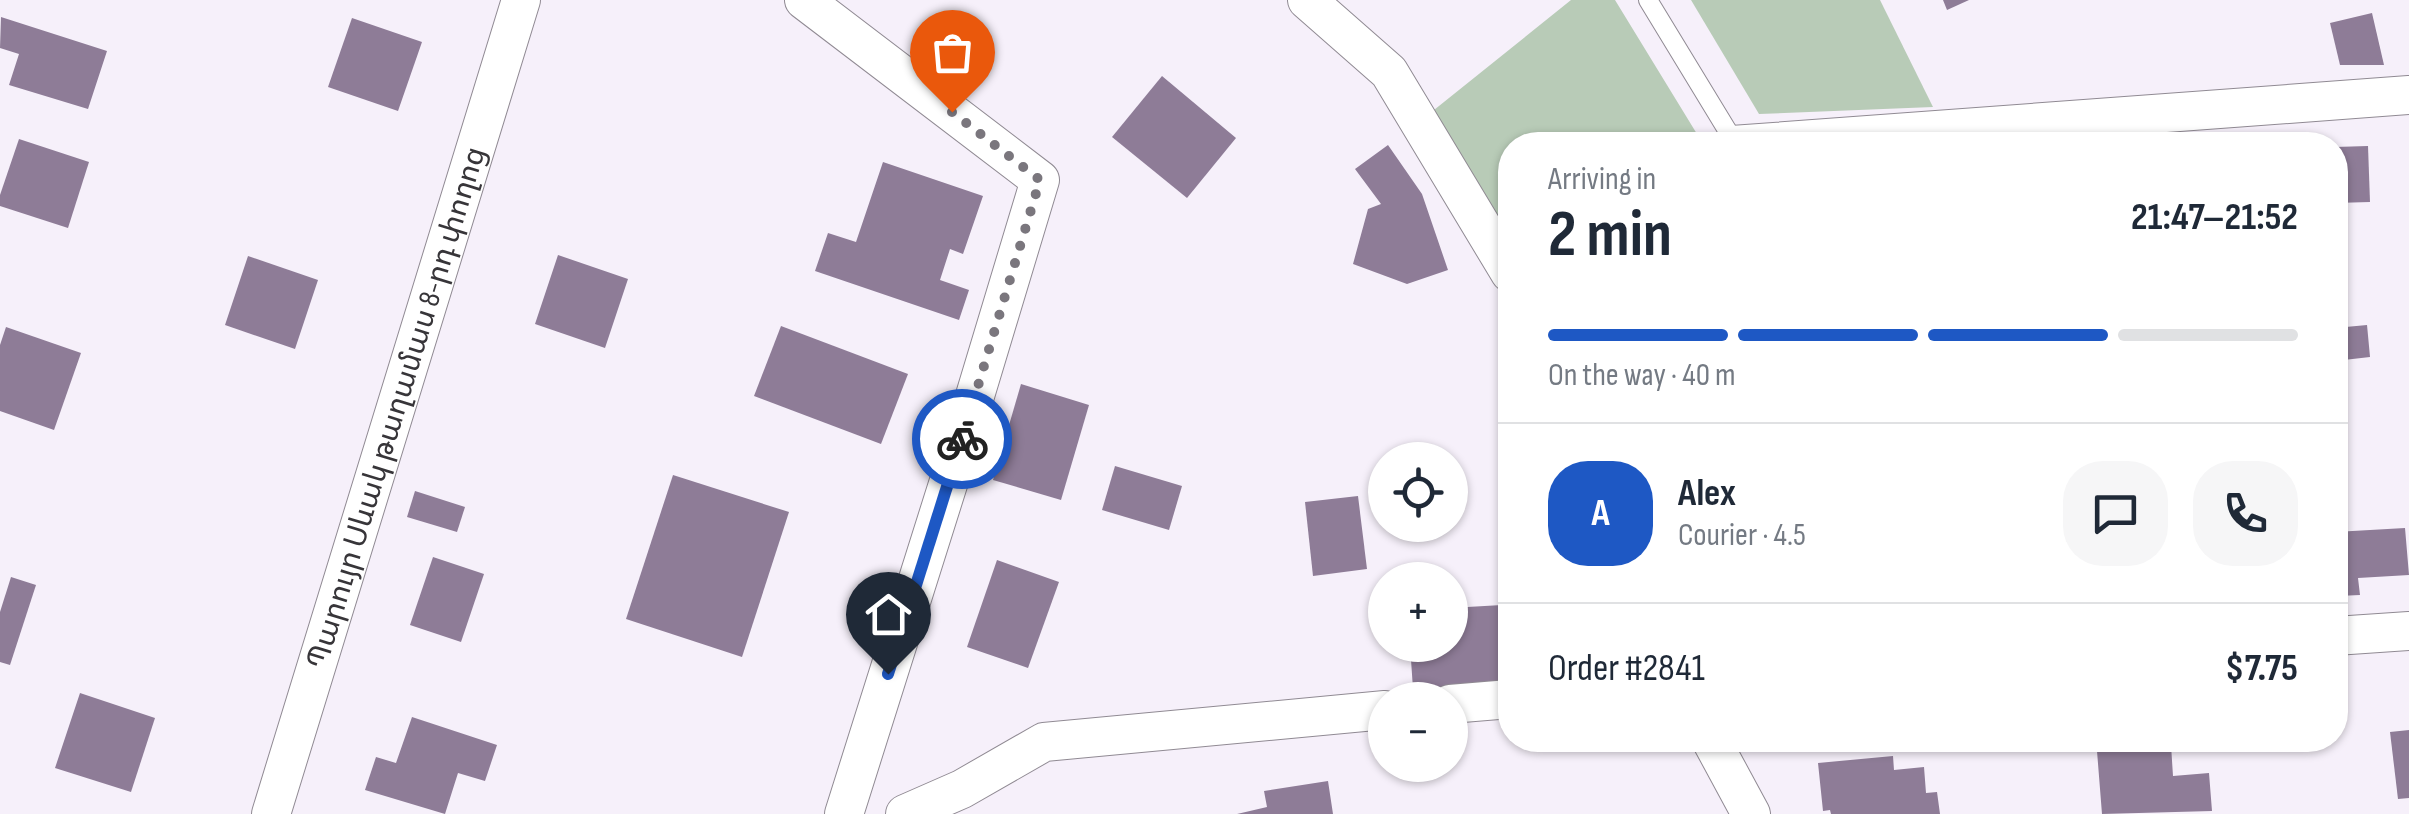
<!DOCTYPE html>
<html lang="en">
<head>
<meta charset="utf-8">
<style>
  body { margin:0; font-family:"Sofia Sans Condensed","Noto Sans Armenian",sans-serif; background:#f6f6f7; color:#1f2937; height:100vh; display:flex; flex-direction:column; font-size:38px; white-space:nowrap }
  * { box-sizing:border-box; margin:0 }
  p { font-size:32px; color:#747a83 }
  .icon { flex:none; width:55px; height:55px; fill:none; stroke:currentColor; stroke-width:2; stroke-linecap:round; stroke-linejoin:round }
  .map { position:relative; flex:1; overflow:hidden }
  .side { position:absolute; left:1498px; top:132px; width:850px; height:620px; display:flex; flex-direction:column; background:#fff; border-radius:40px; box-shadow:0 2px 8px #0004 }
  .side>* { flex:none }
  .tools { position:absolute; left:1368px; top:442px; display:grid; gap:20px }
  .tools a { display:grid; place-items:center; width:100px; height:100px; border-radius:50%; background:#fff; box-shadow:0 2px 8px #0004; font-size:50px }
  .pin { position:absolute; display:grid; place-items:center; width:85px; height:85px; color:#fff; margin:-102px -42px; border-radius:50% 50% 50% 0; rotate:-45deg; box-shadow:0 0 10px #0007 }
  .pin .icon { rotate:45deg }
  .courier { position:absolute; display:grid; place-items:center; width:100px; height:100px; margin:-50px; border:8px solid #1e58c4; border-radius:50%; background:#fff; color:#222; box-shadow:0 2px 12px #0007 }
  .summary em { font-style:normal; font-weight:700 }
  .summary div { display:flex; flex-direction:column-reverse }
  .summary { display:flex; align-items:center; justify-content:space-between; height:170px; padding:0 50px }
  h1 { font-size:65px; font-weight:700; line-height:75px }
  .bar { display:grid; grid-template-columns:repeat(4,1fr); gap:15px 10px; align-content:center; height:120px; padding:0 50px }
  .bar i { height:12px; border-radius:8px; background:#e0e1e3 }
  .bar .current { background:#1e58c4 }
  .bar p { grid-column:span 4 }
  .line { display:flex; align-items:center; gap:25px; padding:0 50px; border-top:2px solid #e0e1e3 }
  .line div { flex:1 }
  .round { display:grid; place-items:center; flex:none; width:105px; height:105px; border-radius:40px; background:#f6f6f7 }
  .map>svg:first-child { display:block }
  .green { fill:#b8cbb7 }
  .building { fill:#8e7c97 }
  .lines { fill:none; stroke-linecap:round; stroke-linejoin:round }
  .service-casing { stroke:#908a93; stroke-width:20 }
  .minor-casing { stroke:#908a93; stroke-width:40 }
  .service { stroke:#fff; stroke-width:18 }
  .minor { stroke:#fff; stroke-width:38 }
  .done { stroke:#7a767d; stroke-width:10; stroke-dasharray:0 18 }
  .route { stroke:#1e58c4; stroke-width:12 }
  .labels { text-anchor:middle; stroke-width:9; stroke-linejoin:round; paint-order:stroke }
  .street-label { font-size:30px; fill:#373539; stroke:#fff }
</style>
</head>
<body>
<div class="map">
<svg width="2409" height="814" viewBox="0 0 2409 814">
  <rect width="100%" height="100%" fill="#f6f0fa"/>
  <g class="green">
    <path d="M1571,0H1615L1697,134L1684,145H1510V234L1429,114Z"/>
    <path d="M1691,0H1880L1933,107L1759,114Z"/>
  </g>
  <g class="building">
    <path d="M1943,0H1969L1947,10Z"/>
    <path d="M2372,13L2384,65H2340L2330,23Z"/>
    <path d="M1,17L107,51L88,109L9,85L19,54L0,48Z"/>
    <path d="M352,18L422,42L398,111L328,87Z"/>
    <path d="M1162,76L1236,138L1187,198L1112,137Z"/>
    <path d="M2179,132L2180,145H2107L2106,138Z"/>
    <path d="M19,139L89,162L68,228L0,206V195Z"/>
    <path d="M1388,145L1422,194L1448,270L1407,284L1353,264L1368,209L1381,204L1355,169Z"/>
    <path d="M2368,146L2370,202L2335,203V147Z"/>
    <path d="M883,162L983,196L963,254L950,249L940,280L969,290L959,320L815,271L828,233L856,242Z"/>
    <path d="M558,255L628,279L605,348L535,324Z"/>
    <path d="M248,256L318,280L295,349L225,325Z"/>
    <path d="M2367,325L2370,357L2335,361V328Z"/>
    <path d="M781,326L908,374L881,444L754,396Z"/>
    <path d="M6,327L81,353L54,430L0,411V345Z"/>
    <path d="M1021,384L1089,405L1061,500L993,480Z"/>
    <path d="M1115,466L1182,486L1169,530L1102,510Z"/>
    <path d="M673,475L789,512L742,657L626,619Z"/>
    <path d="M415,491L465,507L457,532L407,517Z"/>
    <path d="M1358,496L1367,569L1313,576L1305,502Z"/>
    <path d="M2405,528L2409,575L2358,578L2360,595L2338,596L2335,532Z"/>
    <path d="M433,557L484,574L461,642L410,625Z"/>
    <path d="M997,560L1059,582L1028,668L967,647Z"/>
    <path d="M11,577L36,585L10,665L0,662V612Z"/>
    <path d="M1502,605L1507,684L1413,689L1410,645H1450V608Z"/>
    <path d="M80,693L155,718L131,792L55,768Z"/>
    <path d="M412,717L497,745L485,781L458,773L445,814L365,790L376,757L396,763Z"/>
    <path d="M2409,730V798L2398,799L2390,732Z"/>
    <path d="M2171,745L2173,776L2209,773L2212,811L2102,814L2097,751Z"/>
    <path d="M1893,756L1894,770L1924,767L1926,793L1937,792L1940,814H1831L1830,810L1823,811L1818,763Z"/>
    <path d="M1328,781L1333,814H1237L1267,807L1264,791Z"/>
  </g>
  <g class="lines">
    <defs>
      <path id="service" d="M1648,0L1735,143"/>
      <g id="minor">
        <path d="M804,0L1040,180L955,462L844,814"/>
        <path d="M1307,0L1389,72L1510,273"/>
        <path d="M1732,145L2409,95"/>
        <path d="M2335,636L2409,631"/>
        <path d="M1450,704L1510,699"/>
        <path d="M1711,740L1751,814"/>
        <path id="s1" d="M271,814L521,0"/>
        <path d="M905,814L962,789L1044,742L1385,710"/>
      </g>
    </defs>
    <use href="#service" class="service-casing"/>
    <use href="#minor" class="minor-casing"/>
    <use href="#service" class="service"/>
    <use href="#minor" class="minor"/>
  </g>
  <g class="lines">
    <path class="done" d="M952,112L1040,180L962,439"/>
    <path class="route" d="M888,674L962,439"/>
  </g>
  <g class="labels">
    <g class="street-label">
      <text dy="10" stroke="none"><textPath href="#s1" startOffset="425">Պարույր Սևակ թաղամաս 8-րդ փողոց</textPath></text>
    </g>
  </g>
</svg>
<div class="tools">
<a><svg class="icon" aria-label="locate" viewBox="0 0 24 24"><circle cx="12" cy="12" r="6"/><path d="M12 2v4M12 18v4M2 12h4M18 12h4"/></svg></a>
<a>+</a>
<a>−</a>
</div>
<div class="pin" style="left:952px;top:112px;background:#ea580c"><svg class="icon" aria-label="bag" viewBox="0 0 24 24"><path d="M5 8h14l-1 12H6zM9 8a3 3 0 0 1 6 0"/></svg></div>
<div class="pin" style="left:888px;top:674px;background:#1f2937"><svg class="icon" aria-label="home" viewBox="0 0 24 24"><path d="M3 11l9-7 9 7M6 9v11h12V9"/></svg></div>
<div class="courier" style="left:962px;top:439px"><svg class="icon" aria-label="bike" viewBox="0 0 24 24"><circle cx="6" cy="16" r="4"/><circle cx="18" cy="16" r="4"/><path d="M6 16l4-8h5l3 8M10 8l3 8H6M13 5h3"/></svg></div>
<section class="side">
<div class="summary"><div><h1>2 min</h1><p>Arriving in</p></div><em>21:47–21:52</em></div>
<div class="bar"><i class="current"></i><i class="current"></i><i class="current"></i><i></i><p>On the way · 40 m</p></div>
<div class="line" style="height:180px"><b class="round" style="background:#1e58c4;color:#fff">A</b><div><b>Alex</b><p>Courier · 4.5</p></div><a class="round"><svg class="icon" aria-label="chat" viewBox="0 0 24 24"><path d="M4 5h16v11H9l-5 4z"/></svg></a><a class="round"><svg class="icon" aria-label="phone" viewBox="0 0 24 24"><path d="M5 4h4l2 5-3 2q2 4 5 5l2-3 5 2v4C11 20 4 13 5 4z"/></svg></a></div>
<div class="line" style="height:130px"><div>Order #2841</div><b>$7.75</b></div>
</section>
</div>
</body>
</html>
